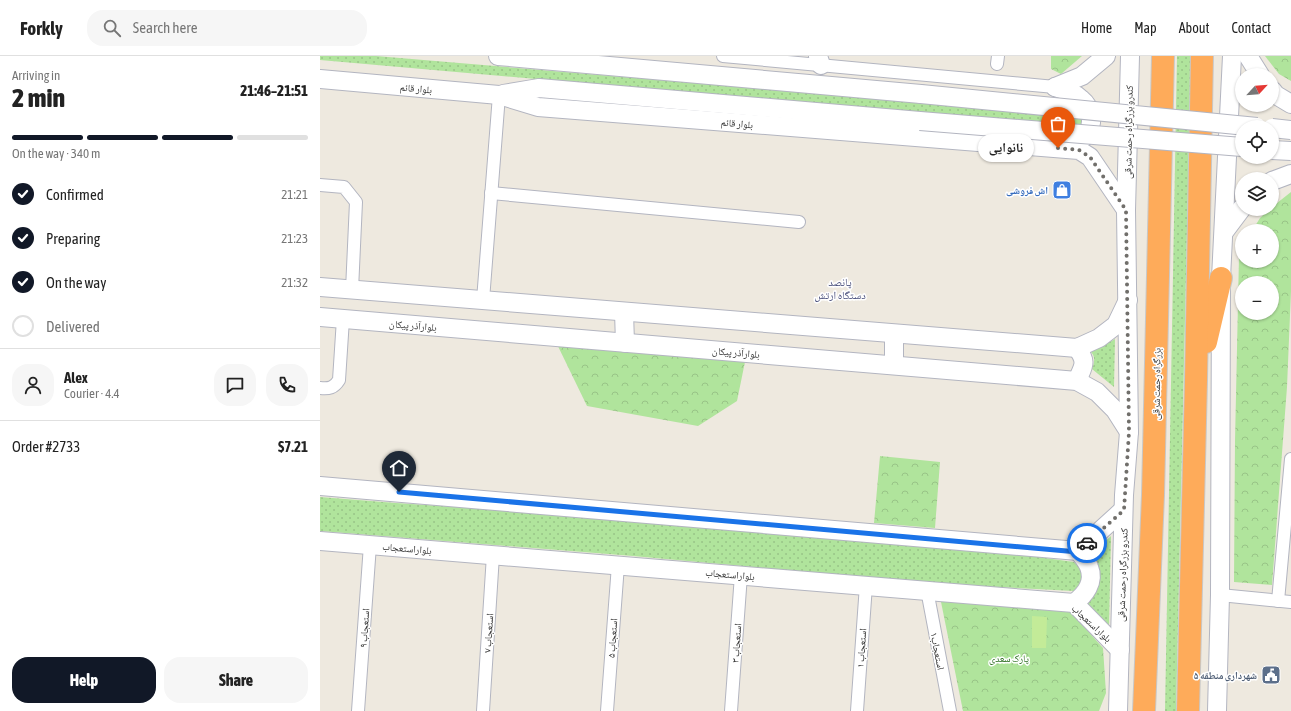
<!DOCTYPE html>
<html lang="en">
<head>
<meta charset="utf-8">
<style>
  body { margin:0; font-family:"Asap Condensed","Noto Naskh Arabic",sans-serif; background:#f6f6f6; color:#222; height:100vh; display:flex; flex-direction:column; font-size:15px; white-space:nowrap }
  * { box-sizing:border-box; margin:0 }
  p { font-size:13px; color:#767676 }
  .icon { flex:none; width:22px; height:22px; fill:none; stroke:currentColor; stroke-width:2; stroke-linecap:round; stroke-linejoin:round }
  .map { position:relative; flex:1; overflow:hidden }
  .panel { display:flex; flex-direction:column; background:#fff; width:320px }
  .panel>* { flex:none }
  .needle { width:26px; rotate:64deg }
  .tools { position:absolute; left:915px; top:12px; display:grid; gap:8px }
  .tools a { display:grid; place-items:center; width:44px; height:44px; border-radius:50%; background:#fff; box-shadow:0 1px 3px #0004; font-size:20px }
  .pin { position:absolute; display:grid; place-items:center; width:34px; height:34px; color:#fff; margin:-41px -17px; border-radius:50% 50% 50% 0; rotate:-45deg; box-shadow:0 0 4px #0007 }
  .pin .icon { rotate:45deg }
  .courier { position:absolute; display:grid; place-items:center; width:40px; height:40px; margin:-20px; border:3px solid #1a73e8; border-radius:50%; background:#fff; color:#222; box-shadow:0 1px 5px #0007 }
  .bubble { position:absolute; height:28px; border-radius:14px; background:#fff; box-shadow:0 1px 3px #0004; font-size:13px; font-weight:800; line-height:28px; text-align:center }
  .head em { font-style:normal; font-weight:800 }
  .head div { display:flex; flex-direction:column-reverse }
  .head { display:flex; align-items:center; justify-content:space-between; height:68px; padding:0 12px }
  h1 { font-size:26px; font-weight:800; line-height:30px }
  .bar { display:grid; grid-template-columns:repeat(4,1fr); gap:6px 4px; align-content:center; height:48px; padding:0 12px }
  .bar i { height:5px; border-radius:3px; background:#e0e0e0 }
  .bar .selected { background:#111827 }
  .bar p { grid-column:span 4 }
  .line { display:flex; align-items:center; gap:10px; padding:0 12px; border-top:1px solid #e0e0e0 }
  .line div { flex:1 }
  .round { display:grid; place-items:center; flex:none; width:42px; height:42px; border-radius:16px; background:#f6f6f6 }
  ol { padding:0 12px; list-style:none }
  li { display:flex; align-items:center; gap:12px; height:44px }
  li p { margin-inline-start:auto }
  li .icon { padding:4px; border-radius:50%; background:#111827; color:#fff; stroke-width:4 }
  li:last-child { color:#767676 }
  li i { width:22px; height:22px; border:2px solid #e0e0e0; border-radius:50% }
  .primary-button { display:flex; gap:8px; margin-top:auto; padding:8px 12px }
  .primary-button a { flex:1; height:46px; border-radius:16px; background:#111827; color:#fff; font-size:16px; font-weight:800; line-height:46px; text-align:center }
  .primary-button a+a { background:#f6f6f6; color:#222 }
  header { display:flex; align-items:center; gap:24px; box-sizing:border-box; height:56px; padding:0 20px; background:#fff; border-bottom:1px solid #e0e0e0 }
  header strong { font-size:19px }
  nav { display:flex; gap:22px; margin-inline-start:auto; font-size:14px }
  .search { width:280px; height:36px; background:#f6f6f6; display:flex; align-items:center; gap:10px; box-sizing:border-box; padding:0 14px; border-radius:16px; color:#767676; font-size:15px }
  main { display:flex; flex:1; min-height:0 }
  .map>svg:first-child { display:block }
  .grass { fill:url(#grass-dots) }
  .forest { fill:url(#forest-crowns); fill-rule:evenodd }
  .pitch { fill:#c3eb98 }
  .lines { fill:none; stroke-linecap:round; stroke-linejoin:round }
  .street-casing { stroke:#b3b5c0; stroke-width:14 }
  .secondary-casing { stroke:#b3b5c0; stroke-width:20 }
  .highway-casing { stroke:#c8c8c8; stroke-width:24 }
  .street { stroke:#fff; stroke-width:12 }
  .secondary { stroke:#fff; stroke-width:18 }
  .highway { stroke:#feab5a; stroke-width:22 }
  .secondary-bridge-casing { stroke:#b3b5c0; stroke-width:20; stroke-linecap:butt }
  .secondary-bridge { stroke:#fff; stroke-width:18 }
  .done { stroke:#716f6b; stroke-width:4; stroke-dasharray:0 7.2 }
  .route { stroke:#1a73e8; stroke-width:5 }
  .labels { text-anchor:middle; stroke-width:3; stroke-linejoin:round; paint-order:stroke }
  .street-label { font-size:10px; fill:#2d2d2d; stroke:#fff }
  .shop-label { font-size:10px; font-weight:bold; fill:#366cbe; stroke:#fff; text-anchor:end }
  .park-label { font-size:10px; fill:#276b1b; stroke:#fff }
  .service-label { font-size:10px; font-weight:bold; fill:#4e5e75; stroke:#fff; text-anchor:end }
  .neighbourhood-label { font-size:11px; fill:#4c527e; stroke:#fff }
</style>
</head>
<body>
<header>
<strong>Forkly</strong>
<div class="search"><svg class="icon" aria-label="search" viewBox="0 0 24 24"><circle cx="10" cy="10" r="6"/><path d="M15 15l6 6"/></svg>Search here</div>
<nav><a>Home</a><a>Map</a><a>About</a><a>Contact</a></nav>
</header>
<main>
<section class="panel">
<div class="head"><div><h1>2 min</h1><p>Arriving in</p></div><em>21:46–21:51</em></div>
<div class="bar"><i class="selected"></i><i class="selected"></i><i class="selected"></i><i></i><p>On the way · 340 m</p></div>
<ol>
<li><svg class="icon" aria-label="check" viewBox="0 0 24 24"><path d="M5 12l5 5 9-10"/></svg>Confirmed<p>21:21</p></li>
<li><svg class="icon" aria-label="check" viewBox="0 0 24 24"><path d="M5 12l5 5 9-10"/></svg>Preparing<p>21:23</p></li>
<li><svg class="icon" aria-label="check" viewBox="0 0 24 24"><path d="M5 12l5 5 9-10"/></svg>On the way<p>21:32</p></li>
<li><i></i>Delivered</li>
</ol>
<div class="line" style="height:72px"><a class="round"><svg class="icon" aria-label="person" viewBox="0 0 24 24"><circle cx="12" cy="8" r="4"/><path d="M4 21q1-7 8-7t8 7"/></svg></a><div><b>Alex</b><p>Courier · 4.4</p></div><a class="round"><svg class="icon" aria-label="chat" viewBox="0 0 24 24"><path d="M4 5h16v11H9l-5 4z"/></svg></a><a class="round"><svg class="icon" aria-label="phone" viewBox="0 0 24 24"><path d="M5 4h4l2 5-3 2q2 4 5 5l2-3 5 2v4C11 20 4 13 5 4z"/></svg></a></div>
<div class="line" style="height:52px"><div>Order #2733</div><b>$7.21</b></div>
<div class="primary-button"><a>Help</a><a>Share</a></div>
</section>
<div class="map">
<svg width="971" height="655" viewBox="0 0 971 655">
  <defs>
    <pattern id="grass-dots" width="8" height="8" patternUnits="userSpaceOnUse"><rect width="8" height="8" fill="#b0e49c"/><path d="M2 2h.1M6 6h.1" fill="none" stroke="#98c487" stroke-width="1.8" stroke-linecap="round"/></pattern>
    <pattern id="forest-crowns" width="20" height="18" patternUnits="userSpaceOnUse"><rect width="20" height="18" fill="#b0e49c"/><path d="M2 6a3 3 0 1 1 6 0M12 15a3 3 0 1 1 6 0" fill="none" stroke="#98c487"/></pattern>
  </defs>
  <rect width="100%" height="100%" fill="#eee9df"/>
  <g class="grass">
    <path d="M0,0H56L375,27L692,52L750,49L764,64L759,73L602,57L0,4Z"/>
    <path d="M857,0H871L856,655H845Z"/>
    <path d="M795,283L794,331L772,313C774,308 776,301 771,296Z"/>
    <path d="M0,441L76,447L228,457L688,497L754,506L762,515V525L754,535L582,526L508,518L313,500L0,475Z"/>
    <path d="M791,480L789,571L764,550C783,528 783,524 769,500Z"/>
  </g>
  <g class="forest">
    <path d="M731,0H762L741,18L731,13Z"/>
    <path d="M945,0H971V25L959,18Z"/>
    <path d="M971,136V235L967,331L952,529L914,526L915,385L919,200L922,193V205H952V175H932L940,162L950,153H952V151ZM922,227H952V257H922Z"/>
    <path d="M234,282L427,296L417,345L378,370L267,350Z"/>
    <path d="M560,400L620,406L615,472L554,467Z"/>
    <path d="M620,541L749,554L783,592L786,637L779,655H643Z"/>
  </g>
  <path class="pitch" d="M712,560L727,561L726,592H712Z"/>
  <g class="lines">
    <defs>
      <g id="street">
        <path d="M403,0L735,31"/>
        <path d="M677,8L678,0"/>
        <path d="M0,129L24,131L36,146L32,234"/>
        <path d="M171,137L479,166"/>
        <path d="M163,244L179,39"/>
        <path d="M0,332C9,333 14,332 19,324L23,263"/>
        <path d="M607,534L630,655"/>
        <path d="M900,539L971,546"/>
        <path d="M958,545L971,403"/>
        <path d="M38,655L50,489"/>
        <path d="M163,655L173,499"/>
        <path d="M287,655L298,509"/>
        <path d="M411,655L421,519"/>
        <path d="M537,655L546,529"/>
      </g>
      <g id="secondary">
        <path d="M178,0L601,38"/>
        <path d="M498,0L501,9"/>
        <path d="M928,0L940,19"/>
        <path d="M0,23L179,39L218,51L759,94L770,101L806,154"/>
        <path d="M735,31C744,34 754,36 761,43C772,52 775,69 765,80C763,83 757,85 754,87"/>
        <path d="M735,31L762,20L786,0"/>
        <path d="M952,34L956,39L971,48"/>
        <path d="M183,38L219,32L600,65"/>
        <path d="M952,125L971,118"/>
        <path d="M904,176L922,152"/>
        <path d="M0,231L757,292L779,282L796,269L808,244"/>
        <path d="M304,256L305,287"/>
        <path d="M0,261L757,325L777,336L795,354L809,376"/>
        <path d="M757,292C768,307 763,310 757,325"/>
        <path d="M574,309V278"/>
        <path d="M0,430L758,495L803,454"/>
        <path d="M0,485L754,547L800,594"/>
        <path d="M754,547C765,539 775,526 769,511C767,505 762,500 758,495"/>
        <path d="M798,655L804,439L809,376L806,154L810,0"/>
        <path d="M897,655L900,539L901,222L912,0"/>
      </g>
      <g id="highway">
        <path d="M886,286L901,222"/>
        <path d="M824,655L833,439L843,0"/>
        <path d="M868,655L876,324L882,0"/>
      </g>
    </defs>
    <use href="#street" class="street-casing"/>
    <use href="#secondary" class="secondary-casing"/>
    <use href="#highway" class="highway-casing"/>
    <use href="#street" class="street"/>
    <use href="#secondary" class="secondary"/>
    <use href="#highway" class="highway"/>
    <defs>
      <g id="secondary-bridge">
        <path d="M601,38L937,71"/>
        <path d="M600,65L922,91"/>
        <path d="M952,72L971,74"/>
        <path d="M952,94L971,95"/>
      </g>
    </defs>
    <use href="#secondary-bridge" class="secondary-bridge-casing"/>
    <use href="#secondary-bridge" class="secondary-bridge"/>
  </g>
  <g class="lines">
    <path class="done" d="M738,92L759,94L770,101L806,154L809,376L804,454L767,487"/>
    <path class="route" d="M79,436L758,496L767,487"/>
  </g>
  <defs>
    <symbol id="shop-square" viewBox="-11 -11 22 22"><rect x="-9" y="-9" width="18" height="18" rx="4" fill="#3f7fe0" stroke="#fff"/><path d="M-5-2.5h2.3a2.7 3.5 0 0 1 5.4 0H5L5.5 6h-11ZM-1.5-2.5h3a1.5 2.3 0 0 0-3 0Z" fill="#fff"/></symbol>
    <symbol id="civic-square" viewBox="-11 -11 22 22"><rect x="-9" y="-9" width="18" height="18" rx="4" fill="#5c6f8a" stroke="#fff"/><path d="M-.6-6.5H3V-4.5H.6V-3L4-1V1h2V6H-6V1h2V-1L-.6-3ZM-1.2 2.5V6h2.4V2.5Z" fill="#fff"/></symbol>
  </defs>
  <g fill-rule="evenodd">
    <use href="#shop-square" x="731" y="123" width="22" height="22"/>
    <use href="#civic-square" x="940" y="608" width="22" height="22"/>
  </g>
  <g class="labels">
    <g class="street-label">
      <text transform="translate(96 32) rotate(5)" y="4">بلوار قائم</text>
      <text transform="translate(417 67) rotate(5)" y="4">بلوار قائم</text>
      <text transform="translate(808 76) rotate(-89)" y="4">کندرو بزرگراه رحمت شرقی</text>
      <text transform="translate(93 269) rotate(5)" y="4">بلوارآذر پیکان</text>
      <text transform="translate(416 296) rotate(5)" y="4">بلوارآذر پیکان</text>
      <text transform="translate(836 328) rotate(-89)" y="4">بزرگراه رحمت شرقی</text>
      <text transform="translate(87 492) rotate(5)" y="4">بلواراستعجاب</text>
      <text transform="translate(410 518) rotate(5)" y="4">بلواراستعجاب</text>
      <text transform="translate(802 519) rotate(-88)" y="4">کندرو بزرگراه رحمت شرقی</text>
      <text transform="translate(772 567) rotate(43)" y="4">بلواراستعجاب</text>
      <text transform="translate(44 572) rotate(-86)" y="4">استعجاب ۹</text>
      <text transform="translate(168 577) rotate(-86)" y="4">استعجاب ۷</text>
      <text transform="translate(292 582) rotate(-86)" y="4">استعجاب ۵</text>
      <text transform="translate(416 587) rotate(-86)" y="4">استعجاب ۳</text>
      <text transform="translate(541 592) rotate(-86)" y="4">استعجاب ۱</text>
      <text transform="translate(618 595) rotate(79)" y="4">استعجاب۱</text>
    </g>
    <g class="shop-label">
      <text x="728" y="138">اش فروشی</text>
    </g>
    <g class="park-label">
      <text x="689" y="606">پارک سعدی</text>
    </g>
    <g class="service-label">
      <text x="937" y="623">شهرداری منطقه ۵</text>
    </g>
    <g class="neighbourhood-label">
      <text x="520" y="230">پانصد<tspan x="520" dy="13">دستگاه ارتش</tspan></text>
    </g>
  </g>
</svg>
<div class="tools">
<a><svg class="needle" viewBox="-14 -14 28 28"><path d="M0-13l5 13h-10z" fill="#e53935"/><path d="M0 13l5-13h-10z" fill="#767676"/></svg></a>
<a><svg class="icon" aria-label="locate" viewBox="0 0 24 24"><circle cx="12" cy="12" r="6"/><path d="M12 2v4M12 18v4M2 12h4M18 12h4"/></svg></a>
<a><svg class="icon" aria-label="layers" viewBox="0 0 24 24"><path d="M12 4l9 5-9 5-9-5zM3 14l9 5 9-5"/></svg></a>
<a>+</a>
<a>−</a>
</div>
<div class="pin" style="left:738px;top:92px;background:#ea580c"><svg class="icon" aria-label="bag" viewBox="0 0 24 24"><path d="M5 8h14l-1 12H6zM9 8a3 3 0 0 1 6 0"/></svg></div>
<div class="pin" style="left:79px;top:436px;background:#1f2937"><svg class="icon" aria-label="home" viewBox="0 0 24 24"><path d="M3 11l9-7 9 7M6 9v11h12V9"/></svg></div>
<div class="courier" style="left:767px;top:487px"><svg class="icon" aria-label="car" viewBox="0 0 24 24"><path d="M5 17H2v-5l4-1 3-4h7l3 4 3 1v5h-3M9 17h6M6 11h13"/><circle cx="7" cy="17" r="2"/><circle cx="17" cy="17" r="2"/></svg></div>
<div class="bubble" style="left:658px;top:78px;width:56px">نانوایی</div>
</div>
</main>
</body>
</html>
